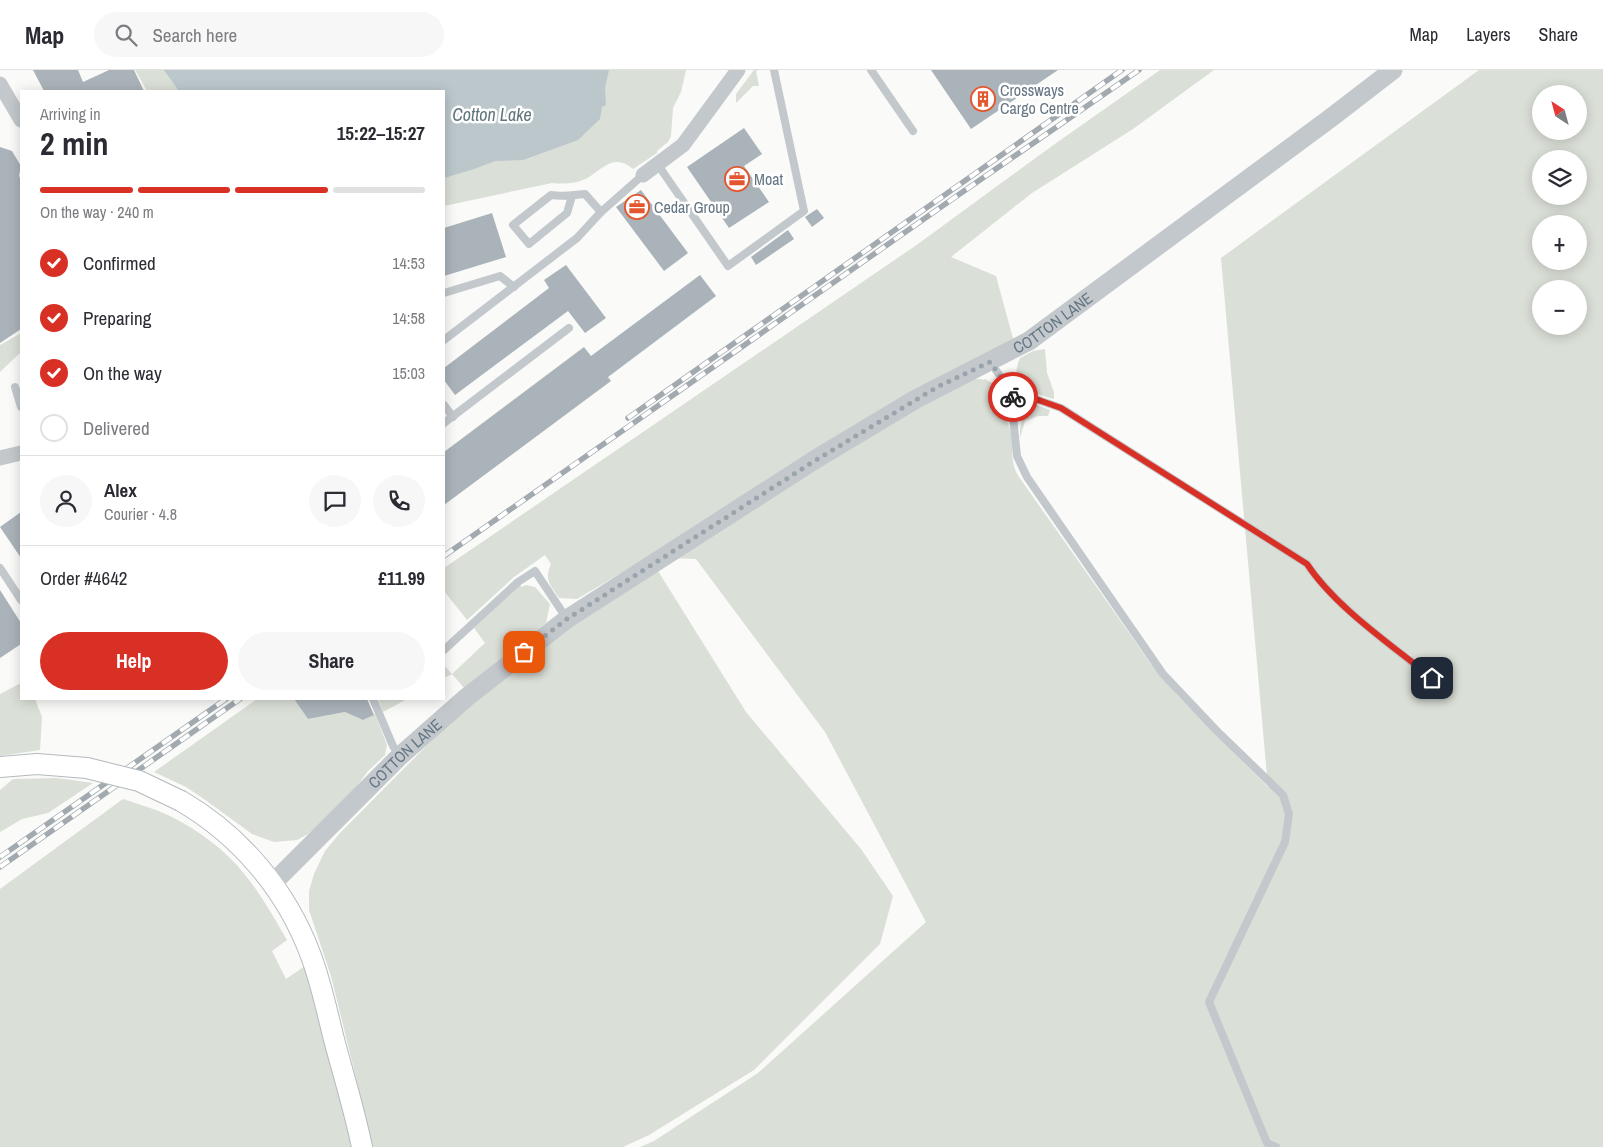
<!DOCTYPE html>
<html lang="en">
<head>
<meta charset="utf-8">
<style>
  body { margin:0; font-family:"Archivo Narrow",sans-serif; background:#f7f7f7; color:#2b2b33; height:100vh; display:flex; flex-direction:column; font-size:19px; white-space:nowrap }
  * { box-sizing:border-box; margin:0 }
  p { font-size:16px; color:#7c7c81 }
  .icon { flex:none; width:28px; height:28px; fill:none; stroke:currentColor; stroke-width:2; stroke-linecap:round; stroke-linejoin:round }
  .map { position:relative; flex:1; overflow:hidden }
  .drawer { position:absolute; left:20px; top:20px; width:425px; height:610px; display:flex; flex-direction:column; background:#fff; border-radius:0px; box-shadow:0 2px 12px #0003 }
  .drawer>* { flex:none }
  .needle { width:32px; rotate:324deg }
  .tools { position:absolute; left:1532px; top:15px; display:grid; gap:10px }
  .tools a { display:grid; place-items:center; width:55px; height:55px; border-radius:50%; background:#fff; box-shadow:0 2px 12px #0003; font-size:25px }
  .pin { position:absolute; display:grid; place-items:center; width:42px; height:42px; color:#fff; margin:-21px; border-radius:10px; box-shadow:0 2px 8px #0006 }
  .courier { position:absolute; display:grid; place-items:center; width:50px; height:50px; margin:-25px; border:4px solid #d93025; border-radius:50%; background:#fff; color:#222; box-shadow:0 1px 6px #0007 }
  .headline em { font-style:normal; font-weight:700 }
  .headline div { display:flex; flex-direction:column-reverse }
  .headline { display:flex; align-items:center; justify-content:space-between; height:85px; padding:0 20px }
  h1 { font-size:32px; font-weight:700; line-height:38px }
  .bar { display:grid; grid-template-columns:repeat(4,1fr); gap:8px 5px; align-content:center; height:60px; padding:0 20px }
  .bar i { height:6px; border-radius:4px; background:#e1e1e2 }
  .bar .active { background:#d93025 }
  .bar p { grid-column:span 4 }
  .line { display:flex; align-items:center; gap:12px; padding:0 20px; border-top:1px solid #e1e1e2 }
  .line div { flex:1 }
  .round { display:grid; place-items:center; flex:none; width:52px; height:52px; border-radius:26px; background:#f7f7f7 }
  ol { padding:0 20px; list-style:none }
  li { display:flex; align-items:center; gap:15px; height:55px }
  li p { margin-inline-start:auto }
  li .icon { padding:5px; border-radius:50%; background:#d93025; color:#fff; stroke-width:4 }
  li:last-child { color:#7c7c81 }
  li i { width:28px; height:28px; border:2px solid #e1e1e2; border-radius:50% }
  .cta { display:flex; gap:10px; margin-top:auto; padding:10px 20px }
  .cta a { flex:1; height:58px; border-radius:30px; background:#d93025; color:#fff; font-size:20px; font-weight:700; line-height:58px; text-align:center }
  .cta a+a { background:#f7f7f7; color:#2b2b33 }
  header { display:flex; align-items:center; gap:30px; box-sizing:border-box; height:70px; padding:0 25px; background:#fff; border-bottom:1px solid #e1e1e2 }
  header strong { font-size:24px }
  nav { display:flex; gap:28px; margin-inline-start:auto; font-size:18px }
  .search { width:350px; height:45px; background:#f7f7f7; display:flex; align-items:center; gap:12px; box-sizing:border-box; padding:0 18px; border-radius:28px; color:#7c7c81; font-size:19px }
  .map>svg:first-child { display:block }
  .green { fill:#dadfd7; fill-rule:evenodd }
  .water { fill:#bbc7cb }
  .building { fill:#aab3b9 }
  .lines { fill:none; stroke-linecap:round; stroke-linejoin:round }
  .secondary-casing { stroke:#b3babf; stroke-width:22 }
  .service { stroke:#c3c8cc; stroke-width:8 }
  .minor { stroke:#c3c8cc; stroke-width:15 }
  .tertiary { stroke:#c3c8cc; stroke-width:19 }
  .secondary { stroke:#fff; stroke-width:20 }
  .rail-casing { stroke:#a2aab0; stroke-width:5.5 }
  .rail { stroke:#fff; stroke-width:4; stroke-dasharray:11; stroke-linecap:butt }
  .secondary-bridge-casing { stroke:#b3babf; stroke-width:22; stroke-linecap:butt }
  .secondary-bridge { stroke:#fff; stroke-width:20 }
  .done { stroke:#99a4ac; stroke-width:5; stroke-dasharray:0 9 }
  .route { stroke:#d93025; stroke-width:6 }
  .labels { text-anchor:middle; stroke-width:5; stroke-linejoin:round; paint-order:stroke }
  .poi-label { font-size:16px; fill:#657683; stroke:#fff; text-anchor:start }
  .street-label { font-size:16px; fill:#657683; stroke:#fff }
  .water-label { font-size:18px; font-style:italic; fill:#60757c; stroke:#fff }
</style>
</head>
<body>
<header>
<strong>Map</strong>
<div class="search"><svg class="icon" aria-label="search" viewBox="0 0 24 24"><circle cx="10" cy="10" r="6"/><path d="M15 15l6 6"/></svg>Search here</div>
<nav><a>Map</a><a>Layers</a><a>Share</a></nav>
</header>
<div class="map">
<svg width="1603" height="1077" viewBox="0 0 1603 1077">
  <rect width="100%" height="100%" fill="#fafaf8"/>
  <g class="green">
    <path d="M135,0H686L681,22L673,38L671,66L668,72L657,81V83L633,99C611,81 601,103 583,110C573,114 563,114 552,113L444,136V21H147Z"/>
    <path d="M754,0H759L756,1L759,16H753L736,33V24Z"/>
    <path d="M1160,0H1214L1133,59L1032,123L951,187L996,206L1014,272L577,529L559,528C550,514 544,510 551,494L545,485L514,507L467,550L444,521V498L918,174L1052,76Z"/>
    <path d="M1479,0H1603V1077H640L654,1071L758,1003L926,852L825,662L696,489L668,488L937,325L973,309H981L982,310L985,309C1003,318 999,325 1003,341C1005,349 1010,356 1011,364C1014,381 1009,391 1019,407L1151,594L1177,625L1268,717L1221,188ZM1541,24H1579V61H1541ZM1541,89H1579V126H1541ZM1541,154H1579V191H1541ZM1541,219H1579V256H1541Z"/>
    <path d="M21,263V282L0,302V275Z"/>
    <path d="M1045,279L1047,303L1054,322V329C1034,323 1007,317 1020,288L1033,281Z"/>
    <path d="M1029,332L1050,340L1048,346H1038L1025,351L1020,368V359L1025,334Z"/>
    <path d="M658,501L746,642L861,779L893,826L880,874L754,1000L649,1065L623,1077H373L331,906L309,840V821L314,804L325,781L340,763L462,640L559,563Z"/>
    <path d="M520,515L522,517L526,515L535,517L550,534L546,553L465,619L452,604L444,608V595L452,604L485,573L474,558Z"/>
    <path d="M21,613V629H35L42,647L40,680L0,686V624Z"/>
    <path d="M257,629H294L308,649L345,642L363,650L375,644L387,675L385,685L368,701L352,723L319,755L308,764L297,770L274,772L252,764L204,729L186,717L154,702Z"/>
    <path d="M378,629H407L383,642Z"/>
    <path d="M57,708L93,713L48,743L22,749L0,762V720L13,709Z"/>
    <path d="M123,729C138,734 155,739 170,746C198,760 226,780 245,805C261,824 274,848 287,870L272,881L286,909L305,896L346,1048L351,1077H0V819Z"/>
  </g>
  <path class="water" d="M164,0H609L605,18L606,35L602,37L600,49L578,70L523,90L495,91L474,99L444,108V21H179Z"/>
  <g class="building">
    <path d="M33,0H78L83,12L109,0H134L144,21H44Z"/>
    <path d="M931,0H1058L971,59Z"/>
    <path d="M744,58L762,84L744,96L769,132L729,158L687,97Z"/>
    <path d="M0,77L12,81L21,96L19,106L21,110V259L0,273Z"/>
    <path d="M641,120L688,183L664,201L616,137Z"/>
    <path d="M817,139L824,148L812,157L805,147Z"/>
    <path d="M492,143L506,187L444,206V158Z"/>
    <path d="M788,160L794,169L756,195L751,187Z"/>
    <path d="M566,195L606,248L585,263L568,241L455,325L444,310V298L549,218L544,210Z"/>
    <path d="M700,205L716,226L608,307L611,311L444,435V382L584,277L591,286Z"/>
    <path d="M21,442V488L0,457Z"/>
    <path d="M0,520L21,553V574L0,588Z"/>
    <path d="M294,629H367L374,645L363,650L345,642L308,649Z"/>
  </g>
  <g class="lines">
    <defs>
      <g id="secondary">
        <path d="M0,697L37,694L87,698"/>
        <path d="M181,731C241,766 287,821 311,886C322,915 328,947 336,977C345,1010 355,1043 362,1077"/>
      </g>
    </defs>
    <use href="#secondary" class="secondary-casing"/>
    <g class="service">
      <path d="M871,0L913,61"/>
      <path d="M658,95L728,196L804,141L774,0"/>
      <path d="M572,126L567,143L529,174L513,155L551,125C563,127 573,125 585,124L601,142"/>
      <path d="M444,223L500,206L514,217"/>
      <path d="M444,270L577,168L601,142L643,105"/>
      <path d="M990,292L1003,310L1011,327L1017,386L1027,407L1163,604L1216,660L1283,725L1289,744L1285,772L1209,932L1267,1073L1276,1077"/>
      <path d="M15,317L21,337"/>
      <path d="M1011,327H1030L1061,338L1307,494C1335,536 1392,576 1432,608"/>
      <path d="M444,335L453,347"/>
      <path d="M444,353L569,258"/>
      <path d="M0,498L21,530"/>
      <path d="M444,580L518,512L535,501L567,549"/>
      <path d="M373,629L393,676L400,686"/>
    </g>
    <g class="minor">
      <path d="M0,14L21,50"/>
      <path d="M643,105L683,75L738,0"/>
      <path d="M0,388L21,383"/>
    </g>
    <path class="tertiary" id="s1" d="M273,813L400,686L467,627L567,549L816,389L916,329L1029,271L1332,47L1393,0"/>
    <use href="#secondary" class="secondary"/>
    <defs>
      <g id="rail">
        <path d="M628,348L1122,0"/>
        <path d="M444,486L951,130L1139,0"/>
        <path d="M0,787L226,629"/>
        <path d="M0,797L240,629"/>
      </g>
    </defs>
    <use href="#rail" class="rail-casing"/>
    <use href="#rail" class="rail"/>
    <defs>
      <path id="secondary-bridge" d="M87,698L139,711L181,731"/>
    </defs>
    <use href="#secondary-bridge" class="secondary-bridge-casing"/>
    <use href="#secondary-bridge" class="secondary-bridge"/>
  </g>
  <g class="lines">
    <path class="done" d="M524,582L567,549L816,390L939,316L990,292L1003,310L1011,327H1013"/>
    <path class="route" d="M1013,327H1030L1061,338L1307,494C1335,537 1392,575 1432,608"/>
  </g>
  <defs>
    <symbol id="building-ring" viewBox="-11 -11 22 22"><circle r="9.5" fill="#fff" stroke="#e4572e" stroke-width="1.5"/><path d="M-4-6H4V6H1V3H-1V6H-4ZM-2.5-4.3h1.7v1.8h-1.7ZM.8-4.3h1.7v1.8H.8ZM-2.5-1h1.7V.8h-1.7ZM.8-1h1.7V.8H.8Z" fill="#e4572e"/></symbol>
    <symbol id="office-ring" viewBox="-11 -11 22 22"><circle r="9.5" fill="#fff" stroke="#e4572e" stroke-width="1.5"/><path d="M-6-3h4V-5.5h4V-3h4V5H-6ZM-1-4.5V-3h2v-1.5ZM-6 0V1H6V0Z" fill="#e4572e"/></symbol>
  </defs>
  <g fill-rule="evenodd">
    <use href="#building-ring" x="969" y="15" width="28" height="28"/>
    <use href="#office-ring" x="723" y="95" width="28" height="28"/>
    <use href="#office-ring" x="623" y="123" width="28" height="28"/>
  </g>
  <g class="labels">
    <g class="poi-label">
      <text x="1000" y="26">Crossways<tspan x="1000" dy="18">Cargo Centre</tspan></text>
      <text x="754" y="115">Moat</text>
      <text x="654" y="143">Cedar Group</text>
    </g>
    <g class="street-label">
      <text dy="6" stroke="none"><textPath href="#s1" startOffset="965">COTTON LANE</textPath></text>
      <text dy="6" stroke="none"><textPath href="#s1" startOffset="185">COTTON LANE</textPath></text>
    </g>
    <g class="water-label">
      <text x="492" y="51">Cotton Lake</text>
    </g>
  </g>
</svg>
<div class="tools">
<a><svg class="needle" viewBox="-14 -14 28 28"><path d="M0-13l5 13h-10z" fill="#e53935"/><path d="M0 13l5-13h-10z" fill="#7c7c81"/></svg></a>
<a><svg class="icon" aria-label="layers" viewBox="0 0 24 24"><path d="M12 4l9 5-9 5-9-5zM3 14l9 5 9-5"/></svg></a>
<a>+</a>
<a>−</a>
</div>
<div class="pin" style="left:524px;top:582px;background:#ea580c"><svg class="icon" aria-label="bag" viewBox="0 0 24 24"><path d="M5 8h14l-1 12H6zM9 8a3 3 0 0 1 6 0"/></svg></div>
<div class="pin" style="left:1432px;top:608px;background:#1f2937"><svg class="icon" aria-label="home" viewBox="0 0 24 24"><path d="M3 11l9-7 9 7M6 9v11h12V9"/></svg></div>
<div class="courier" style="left:1013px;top:327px"><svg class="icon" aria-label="bike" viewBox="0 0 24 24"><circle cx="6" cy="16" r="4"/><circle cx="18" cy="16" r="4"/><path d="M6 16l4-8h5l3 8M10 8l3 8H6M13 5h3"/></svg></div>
<section class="drawer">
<div class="headline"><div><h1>2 min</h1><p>Arriving in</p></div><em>15:22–15:27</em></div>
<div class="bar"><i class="active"></i><i class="active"></i><i class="active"></i><i></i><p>On the way · 240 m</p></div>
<ol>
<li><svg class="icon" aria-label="check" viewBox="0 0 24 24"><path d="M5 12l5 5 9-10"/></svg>Confirmed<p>14:53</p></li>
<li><svg class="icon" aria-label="check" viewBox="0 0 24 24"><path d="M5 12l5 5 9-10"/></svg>Preparing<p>14:58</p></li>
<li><svg class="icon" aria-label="check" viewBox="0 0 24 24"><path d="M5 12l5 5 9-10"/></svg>On the way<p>15:03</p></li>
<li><i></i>Delivered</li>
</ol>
<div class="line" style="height:90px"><a class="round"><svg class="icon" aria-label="person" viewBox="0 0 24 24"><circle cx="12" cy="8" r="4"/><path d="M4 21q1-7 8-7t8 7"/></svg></a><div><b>Alex</b><p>Courier · 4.8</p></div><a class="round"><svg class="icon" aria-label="chat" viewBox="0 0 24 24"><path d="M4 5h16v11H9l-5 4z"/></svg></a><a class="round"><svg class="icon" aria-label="phone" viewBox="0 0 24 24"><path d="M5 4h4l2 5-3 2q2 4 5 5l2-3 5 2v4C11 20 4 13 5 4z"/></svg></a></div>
<div class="line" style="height:65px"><div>Order #4642</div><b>£11.99</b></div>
<div class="cta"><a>Help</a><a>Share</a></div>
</section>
</div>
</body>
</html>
